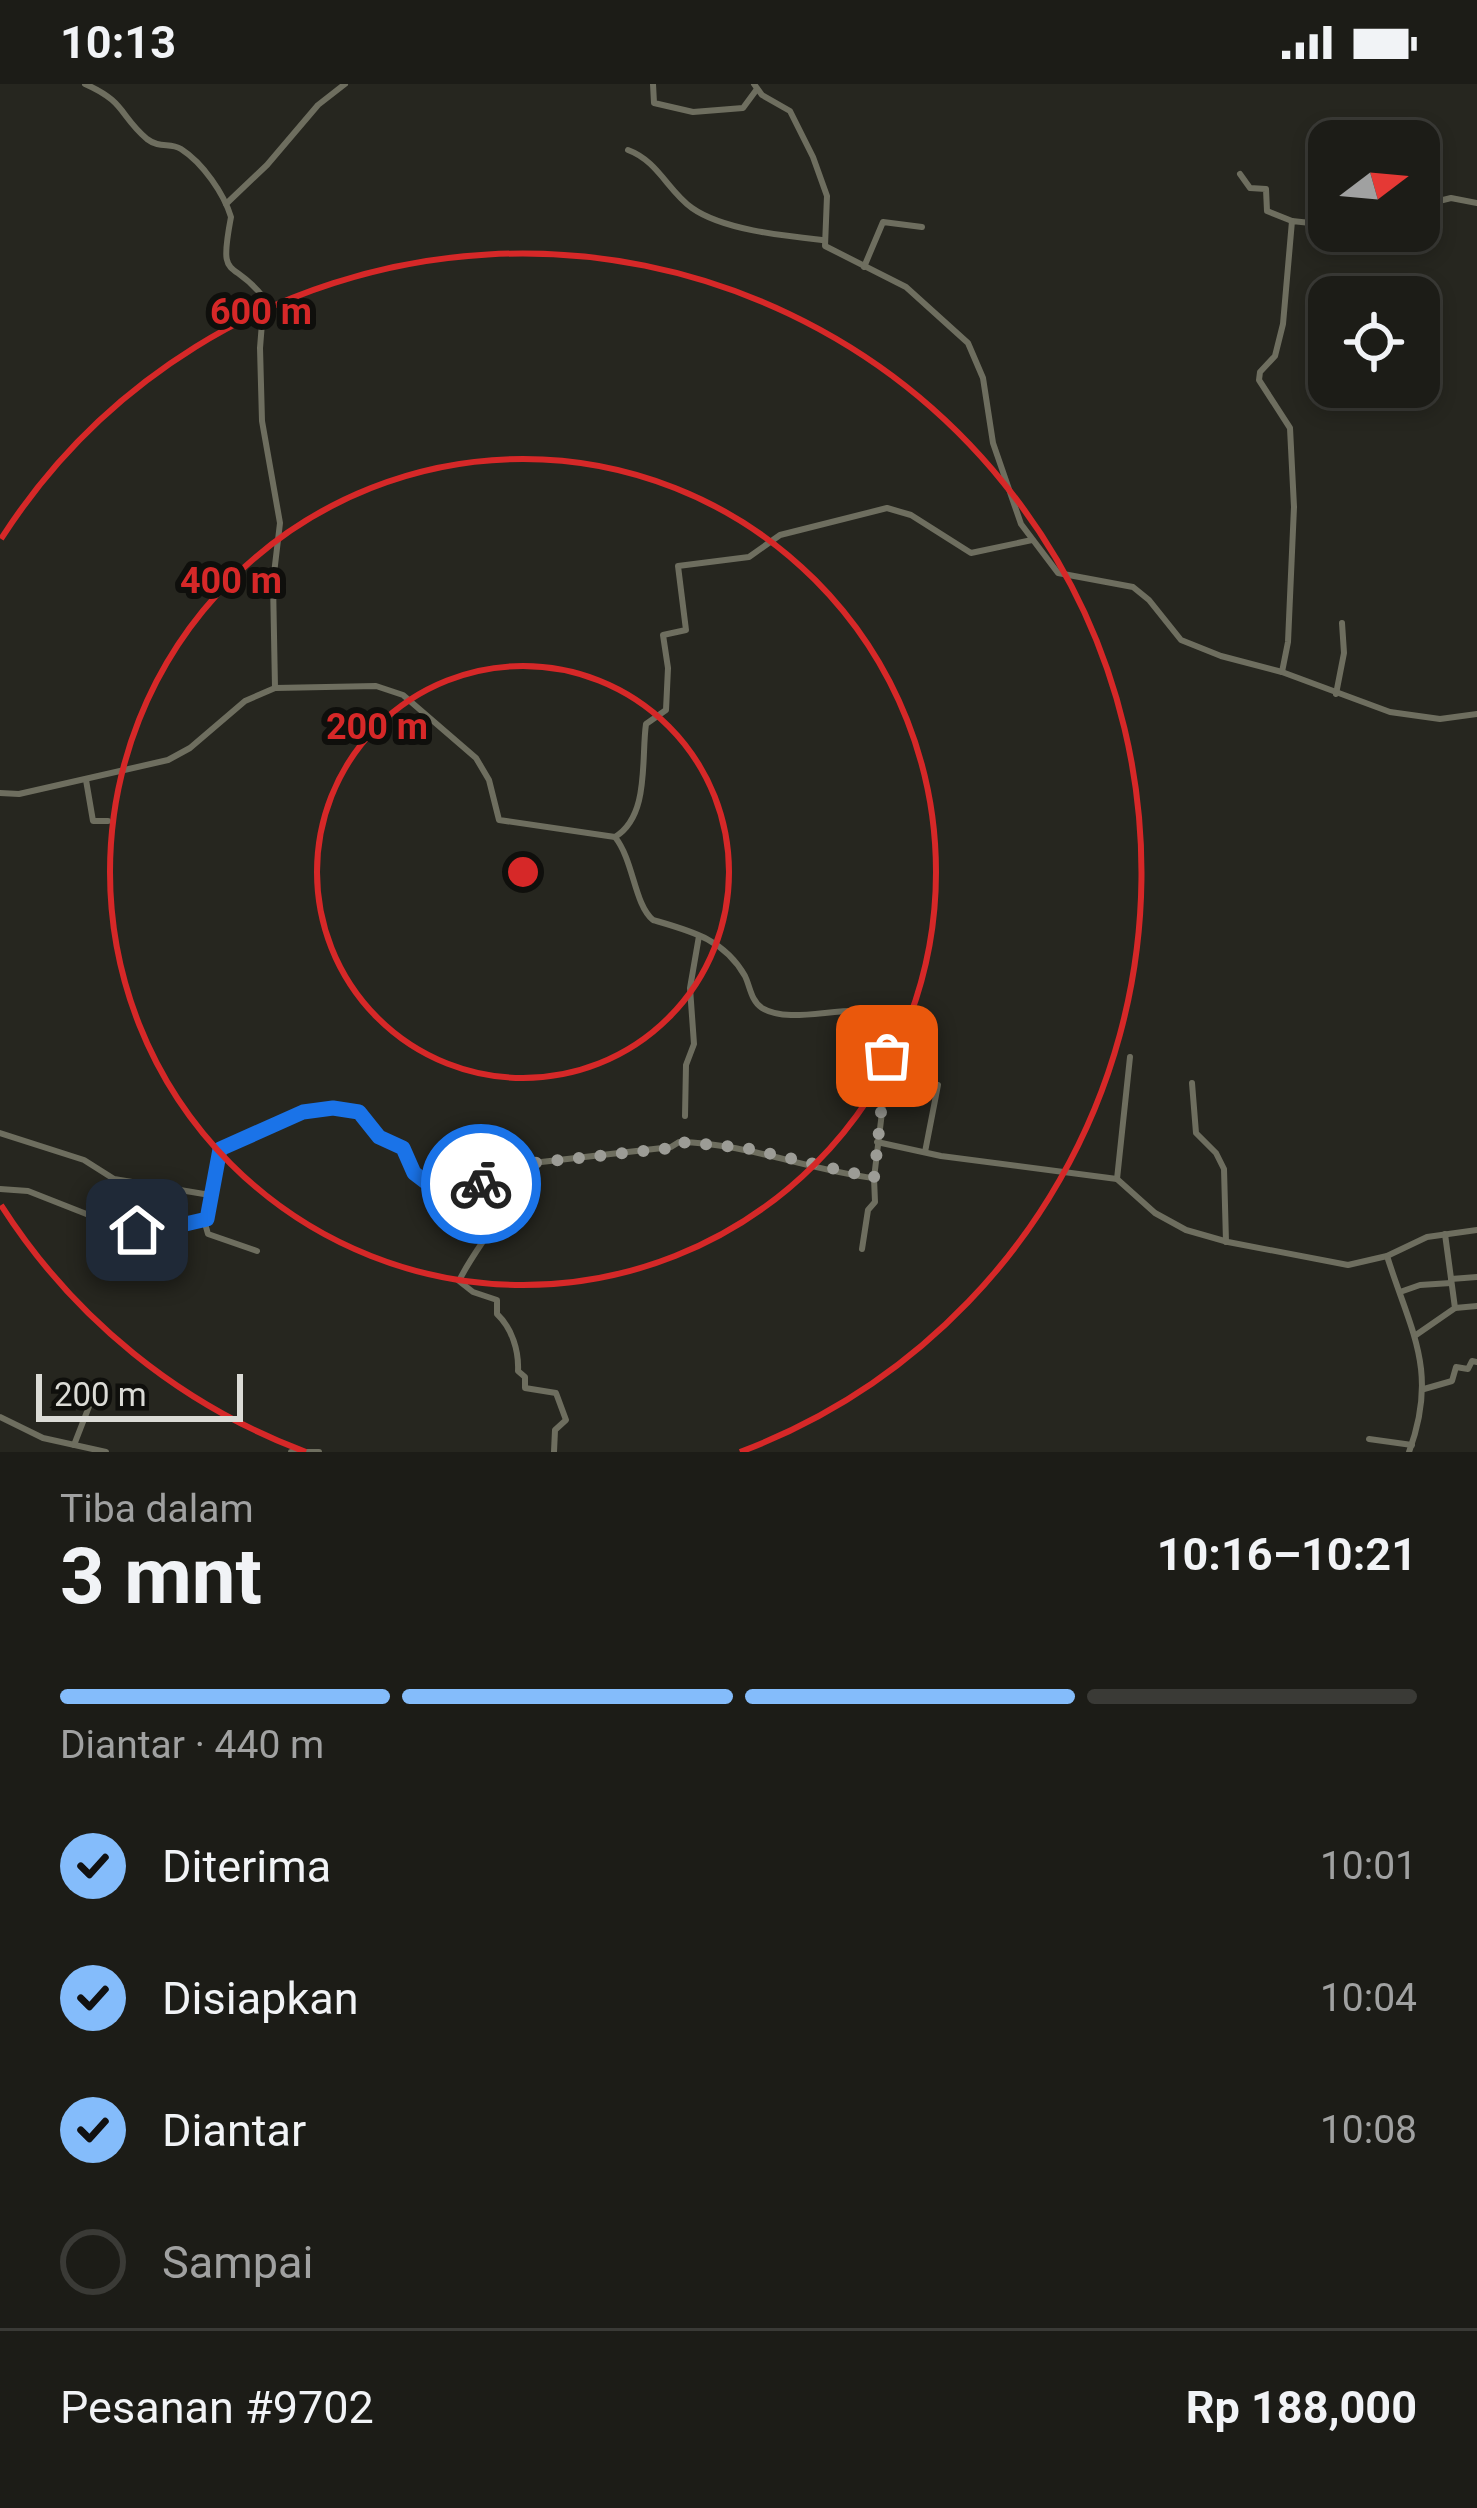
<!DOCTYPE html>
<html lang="id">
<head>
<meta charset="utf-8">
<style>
  body { margin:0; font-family:Roboto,sans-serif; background:#292924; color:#f1f3f6; height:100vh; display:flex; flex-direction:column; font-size:45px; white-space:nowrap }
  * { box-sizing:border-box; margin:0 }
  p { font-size:39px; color:#a0a1a1 }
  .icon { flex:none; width:66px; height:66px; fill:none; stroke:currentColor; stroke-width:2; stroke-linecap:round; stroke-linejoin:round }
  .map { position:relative; height:1368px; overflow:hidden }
  .panel { display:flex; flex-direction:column; background:#1c1c17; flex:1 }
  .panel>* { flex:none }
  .needle { width:78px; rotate:74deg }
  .buttons { position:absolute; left:1308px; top:36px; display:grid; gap:24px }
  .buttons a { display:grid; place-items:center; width:132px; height:132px; border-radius:24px; background:#1c1c17; box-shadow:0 6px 18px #0003,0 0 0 3px #3a3a36; font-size:60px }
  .scale { position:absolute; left:36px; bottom:30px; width:207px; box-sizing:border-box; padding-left:12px; border:6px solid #dbdbd6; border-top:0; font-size:33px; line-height:42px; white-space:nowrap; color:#dbdbd6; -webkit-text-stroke:9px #0f0f0c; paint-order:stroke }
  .pin { position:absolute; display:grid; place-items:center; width:102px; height:102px; color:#fff; margin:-51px; border-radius:24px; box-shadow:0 6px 18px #0006 }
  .courier { position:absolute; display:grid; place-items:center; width:120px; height:120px; margin:-60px; border:9px solid #1a73e8; border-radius:50%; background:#fff; color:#222; box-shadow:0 3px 15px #0007 }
  .head em { font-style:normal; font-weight:700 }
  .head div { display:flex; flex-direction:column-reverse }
  .head { display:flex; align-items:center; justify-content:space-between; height:204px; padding:0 60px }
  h1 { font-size:78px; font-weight:700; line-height:90px }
  .bar { display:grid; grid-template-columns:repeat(4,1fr); gap:18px 12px; align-content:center; height:144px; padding:0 60px }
  .bar i { height:15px; border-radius:9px; background:#3a3a36 }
  .bar .active { background:#84bcfb }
  .bar p { grid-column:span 4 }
  .line { display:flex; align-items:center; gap:30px; padding:0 60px; border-top:3px solid #3a3a36 }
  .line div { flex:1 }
  ol { padding:0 60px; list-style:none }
  li { display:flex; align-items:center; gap:36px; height:132px }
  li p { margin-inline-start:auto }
  li .icon { padding:12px; border-radius:50%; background:#84bcfb; color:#111; stroke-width:4 }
  li:last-child { color:#a0a1a1 }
  li i { width:66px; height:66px; border:6px solid #3a3a36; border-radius:50% }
  .status { display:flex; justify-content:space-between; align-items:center; height:84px; padding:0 60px; background:#1c1c17; direction:ltr }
  .status svg { height:33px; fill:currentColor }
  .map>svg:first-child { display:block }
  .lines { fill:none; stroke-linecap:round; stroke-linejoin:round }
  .minor { stroke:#6e6e5f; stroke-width:6 }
  .done { stroke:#9c9c96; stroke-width:12; stroke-dasharray:0 21.6 }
  .route { stroke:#1a73e8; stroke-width:15 }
  .ring { fill:none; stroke:#d62828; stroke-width:6 }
  .centre { fill:#d62828; stroke:#0f0f0c; stroke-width:6 }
  .ring-label { font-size:36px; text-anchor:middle; font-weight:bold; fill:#d62828; stroke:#0f0f0c; stroke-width:12; stroke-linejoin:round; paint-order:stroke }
</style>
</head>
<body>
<div class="status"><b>10:13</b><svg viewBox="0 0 49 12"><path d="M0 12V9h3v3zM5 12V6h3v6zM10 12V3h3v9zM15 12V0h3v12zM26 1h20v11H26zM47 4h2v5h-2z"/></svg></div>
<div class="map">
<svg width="1477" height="1368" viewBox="0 0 1477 1368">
  <rect width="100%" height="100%" fill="#26261f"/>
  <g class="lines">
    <g class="minor">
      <path d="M85,0C126,18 119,31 147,55C160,65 170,58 181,65C203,79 224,110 231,133C218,201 232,172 264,214L260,264L262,337L280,439L273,498L275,604"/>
      <path d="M653,0L654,19L693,28L743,24L757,5"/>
      <path d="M754,0L762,11L790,27L813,73L827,112L825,162L906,203L968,259L983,294L993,359L1021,440L1058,489L1133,503L1149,516L1181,556L1221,572L1282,588L1390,628L1440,635L1477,630"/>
      <path d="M628,66C658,77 668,107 692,124C723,146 785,152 823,156"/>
      <path d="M1240,90L1250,104L1266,105L1267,127L1292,137"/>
      <path d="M226,120L267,81L318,21L345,0"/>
      <path d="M1419,122L1451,114L1477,119"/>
      <path d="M864,183L883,138L922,143"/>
      <path d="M1282,588L1288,558L1294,423L1290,344L1259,296L1260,288L1275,272L1283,240L1292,137L1329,141"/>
      <path d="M1336,610L1344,569L1342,539"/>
      <path d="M86,696L93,737H108"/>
      <path d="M0,709L19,710L168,676L190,664L245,617L275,604L376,602L403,611L476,674L489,696L499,736L615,753C634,777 634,820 653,836C691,847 724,855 745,892C750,902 751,917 762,924C796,944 857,913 890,935L892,946L874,1094C808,1086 746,1059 679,1058L671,1063L524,1080L515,1091L484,1092L476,1109L435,1105L414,1089L403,1064L379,1053L359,1028C311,1014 263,1047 220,1065L210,1109L204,1110L114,1095L84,1076L0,1049"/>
      <path d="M615,753C650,732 641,674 646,640L666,626L668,584L663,551L686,546L678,482L749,473L780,451L887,424L911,431L971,469L1032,456"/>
      <path d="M887,972L928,987"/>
      <path d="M849,984L884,990"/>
      <path d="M1192,999L1196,1049L1216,1069L1224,1085L1226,1158"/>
      <path d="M685,1032L686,981L694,960L690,904L699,852"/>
      <path d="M877,1058L941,1072L1117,1095L1155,1129L1186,1146L1228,1158L1348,1181L1387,1172L1427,1153L1477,1146"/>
      <path d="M925,1068L938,1001"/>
      <path d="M513,1091C509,1131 476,1161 459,1197L473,1208L497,1216V1230C512,1244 519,1267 518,1287L525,1293V1304L556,1309L566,1336L555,1346L554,1368"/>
      <path d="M1117,1095L1130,973"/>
      <path d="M0,1105L28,1107L89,1131L147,1148L207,1135L211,1123L210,1109"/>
      <path d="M204,1136L208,1150L257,1167"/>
      <path d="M862,1165L868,1126L875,1118L874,1094"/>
      <path d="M1387,1172C1411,1248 1439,1287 1409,1368"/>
      <path d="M1451,1195L1477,1193"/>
      <path d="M1400,1208L1420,1201L1451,1199"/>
      <path d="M1455,1224L1477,1222"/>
      <path d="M1416,1251L1455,1224L1445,1150"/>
      <path d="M1424,1305L1452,1297L1456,1283L1468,1285L1472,1277L1477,1278"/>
      <path d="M0,1333L43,1354L106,1368"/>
      <path d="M1369,1355L1412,1361"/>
      <path d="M74,1361L97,1302"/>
      <path d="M291,1368H319"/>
    </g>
  </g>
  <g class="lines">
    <path class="done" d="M481,1100L486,1091L515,1090L524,1080L671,1064L680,1058L746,1064L874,1094L887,972"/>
    <path class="route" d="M137,1146L151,1148L207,1135L220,1065L303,1028L333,1024L359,1028L379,1053L403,1064L414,1089L435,1105L472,1110L481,1100"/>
  </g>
  <g class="ring">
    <circle cx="523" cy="788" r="206"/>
    <circle cx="523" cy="788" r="413"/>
    <path d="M306 1368A619 619 0 0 1 1 1121M1 455A619 619 0 1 1 740 1368"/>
  </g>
  <circle cx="523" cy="788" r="18" class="centre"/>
  <g class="ring-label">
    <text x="261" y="240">600 m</text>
    <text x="231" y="509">400 m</text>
    <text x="377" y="655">200 m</text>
  </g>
</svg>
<div class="buttons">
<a><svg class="needle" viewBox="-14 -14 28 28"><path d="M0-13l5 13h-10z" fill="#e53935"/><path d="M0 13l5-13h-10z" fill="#a0a1a1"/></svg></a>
<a><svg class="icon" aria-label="locate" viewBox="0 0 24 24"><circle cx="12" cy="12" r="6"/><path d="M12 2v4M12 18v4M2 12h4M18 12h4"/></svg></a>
</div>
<div class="scale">200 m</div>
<div class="pin" style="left:887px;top:972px;background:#ea580c"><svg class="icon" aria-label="bag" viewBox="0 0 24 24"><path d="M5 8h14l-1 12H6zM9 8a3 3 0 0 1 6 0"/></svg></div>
<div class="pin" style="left:137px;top:1146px;background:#1f2937"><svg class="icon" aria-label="home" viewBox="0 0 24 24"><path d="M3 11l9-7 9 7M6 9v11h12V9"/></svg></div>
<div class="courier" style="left:481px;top:1100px"><svg class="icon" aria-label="bike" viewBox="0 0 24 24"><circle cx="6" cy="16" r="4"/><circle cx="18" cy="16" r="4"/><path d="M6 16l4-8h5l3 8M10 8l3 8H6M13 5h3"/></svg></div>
</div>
<section class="panel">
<div class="head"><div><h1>3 mnt</h1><p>Tiba dalam</p></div><em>10:16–10:21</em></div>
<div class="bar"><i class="active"></i><i class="active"></i><i class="active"></i><i></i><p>Diantar · 440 m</p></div>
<ol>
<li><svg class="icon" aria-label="check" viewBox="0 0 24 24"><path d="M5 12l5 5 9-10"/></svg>Diterima<p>10:01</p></li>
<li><svg class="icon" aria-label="check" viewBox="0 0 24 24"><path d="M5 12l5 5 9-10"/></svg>Disiapkan<p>10:04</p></li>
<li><svg class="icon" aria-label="check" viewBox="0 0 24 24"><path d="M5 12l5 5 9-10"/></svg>Diantar<p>10:08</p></li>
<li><i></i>Sampai</li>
</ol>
<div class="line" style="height:156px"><div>Pesanan #9702</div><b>Rp 188,000</b></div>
</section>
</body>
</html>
